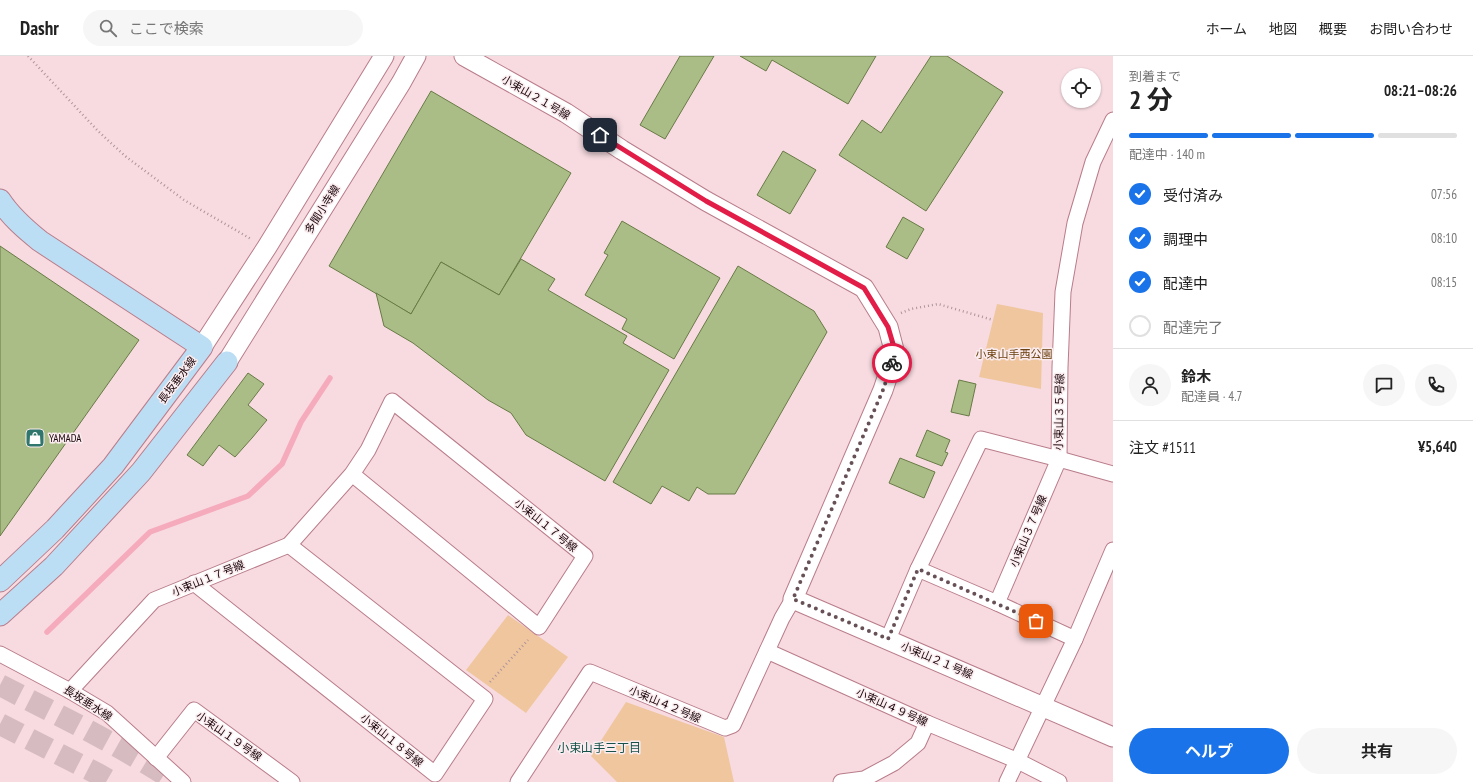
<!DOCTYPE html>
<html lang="ja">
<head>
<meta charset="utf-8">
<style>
  body { margin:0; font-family:"PT Sans Narrow","Noto Sans JP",sans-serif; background:#f6f6f6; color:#222; height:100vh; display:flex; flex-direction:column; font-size:15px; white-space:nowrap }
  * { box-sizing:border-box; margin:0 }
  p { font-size:13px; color:#767676 }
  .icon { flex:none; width:22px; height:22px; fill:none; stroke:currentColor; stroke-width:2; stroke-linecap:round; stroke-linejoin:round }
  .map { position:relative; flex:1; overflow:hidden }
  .details { display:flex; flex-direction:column; background:#fff; width:360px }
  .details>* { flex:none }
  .buttons { position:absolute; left:1061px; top:12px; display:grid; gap:8px }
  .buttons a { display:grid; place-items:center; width:40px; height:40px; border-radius:50%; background:#fff; box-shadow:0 1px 3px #0004; font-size:20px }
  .pin { position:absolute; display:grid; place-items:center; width:34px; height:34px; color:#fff; margin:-17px; border-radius:8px; box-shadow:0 2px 6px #0006 }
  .courier { position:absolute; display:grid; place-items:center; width:40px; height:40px; margin:-20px; border:3px solid #e11d48; border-radius:50%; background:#fff; color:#222; box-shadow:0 1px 5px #0007 }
  .headline em { font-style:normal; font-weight:700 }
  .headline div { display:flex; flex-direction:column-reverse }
  .headline { display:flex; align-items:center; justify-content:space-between; height:68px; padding:0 16px }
  h1 { font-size:26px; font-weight:700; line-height:30px }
  .bar { display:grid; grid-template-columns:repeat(4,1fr); gap:6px 4px; align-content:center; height:48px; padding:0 16px }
  .bar i { height:5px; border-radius:3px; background:#e0e0e0 }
  .bar .on { background:#1a73e8 }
  .bar p { grid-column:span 4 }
  .line { display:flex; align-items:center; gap:10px; padding:0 16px; border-top:1px solid #e0e0e0 }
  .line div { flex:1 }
  .round { display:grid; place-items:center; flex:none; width:42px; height:42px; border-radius:21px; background:#f6f6f6 }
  ol { padding:0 16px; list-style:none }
  li { display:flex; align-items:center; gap:12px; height:44px }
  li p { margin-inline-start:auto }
  li .icon { padding:4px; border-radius:50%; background:#1a73e8; color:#fff; stroke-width:4 }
  li:last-child { color:#767676 }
  li i { width:22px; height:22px; border:2px solid #e0e0e0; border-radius:50% }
  .action { display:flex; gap:8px; margin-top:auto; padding:8px 16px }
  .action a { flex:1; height:46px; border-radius:24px; background:#1a73e8; color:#fff; font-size:16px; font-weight:700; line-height:46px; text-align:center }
  .action a+a { background:#f6f6f6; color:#222 }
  header { display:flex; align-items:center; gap:24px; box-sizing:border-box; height:56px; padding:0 20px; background:#fff; border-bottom:1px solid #e0e0e0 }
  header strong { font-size:19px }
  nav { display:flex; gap:22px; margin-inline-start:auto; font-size:14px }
  .search { width:280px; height:36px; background:#f6f6f6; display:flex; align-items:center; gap:10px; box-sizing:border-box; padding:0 14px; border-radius:22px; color:#767676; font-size:15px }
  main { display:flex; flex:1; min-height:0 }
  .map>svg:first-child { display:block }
  .green { fill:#f0c69f }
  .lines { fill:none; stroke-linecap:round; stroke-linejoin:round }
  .stream { stroke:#f6abbc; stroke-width:5.5 }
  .building { fill:#aabd86; stroke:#687a45 }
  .motorway-tunnel { stroke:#d6bbc1; stroke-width:22; stroke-dasharray:22 11; stroke-linecap:butt }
  .minor-casing { stroke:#b97c8a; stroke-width:17 }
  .tertiary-casing { stroke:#b97c8a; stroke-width:21 }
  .secondary-casing { stroke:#b97c8a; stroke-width:23 }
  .path { stroke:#ae949a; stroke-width:2.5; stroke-dasharray:1 3; stroke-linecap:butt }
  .minor { stroke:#fff; stroke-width:15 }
  .tertiary { stroke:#fff; stroke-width:19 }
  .secondary { stroke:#bcdef4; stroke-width:21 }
  .done { stroke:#675056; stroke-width:4; stroke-dasharray:0 7.2 }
  .route { stroke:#e11d48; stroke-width:5 }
  .labels { text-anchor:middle; stroke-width:3; stroke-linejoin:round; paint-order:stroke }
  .street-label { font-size:11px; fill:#1a050b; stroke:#faecef }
  .park-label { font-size:11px; fill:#6b400e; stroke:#faecef }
  .poi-label { font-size:11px; fill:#1a050b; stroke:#faecef; text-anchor:start }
  .neighbourhood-label { font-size:12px; fill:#16514a; stroke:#faecef }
</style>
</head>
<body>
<header>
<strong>Dashr</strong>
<div class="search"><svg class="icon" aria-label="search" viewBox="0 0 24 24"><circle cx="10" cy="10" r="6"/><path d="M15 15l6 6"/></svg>ここで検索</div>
<nav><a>ホーム</a><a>地図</a><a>概要</a><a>お問い合わせ</a></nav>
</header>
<main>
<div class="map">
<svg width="1113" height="726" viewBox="0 0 1113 726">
  <rect width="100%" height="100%" fill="#f7dbe1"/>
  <g class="green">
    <path d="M997,248L1043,257L1041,333L979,321Z"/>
    <path d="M508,559L568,601L526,657L466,614Z"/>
    <path d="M626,646L724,681L734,726H617L591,700Z"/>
  </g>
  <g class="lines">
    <path class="stream" d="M47,576L150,476L248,440L282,408L301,366L330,322"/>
  </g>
  <g class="building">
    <path d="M680,0H714L665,83L640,69Z"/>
    <path d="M740,0H876L848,48L772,4L766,15Z"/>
    <path d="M931,0H947L1003,36L926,155L839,99L862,64L881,77Z"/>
    <path d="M431,35L571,117L499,239L441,206L411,258L329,210Z"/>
    <path d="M783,95L816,114L790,158L757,139Z"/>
    <path d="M903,161L924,173L907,203L886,191Z"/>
    <path d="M622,165L720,222L674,303L622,273L627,263L585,239L608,199L604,197Z"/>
    <path d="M0,190L139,284L0,480Z"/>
    <path d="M521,203L555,223L548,234L627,280L623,287L669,314L605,425L526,379L511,357L488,344L413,287L384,270L376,237L411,258L441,206L499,239Z"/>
    <path d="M738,210L814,255L827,276L735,438H708L697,431L689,445L662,430L651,448L613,426Z"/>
    <path d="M248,317L264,328L248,349L267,364L252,382L235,401L219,389L203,410L187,399Z"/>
    <path d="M959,324L976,328L969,360L951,356Z"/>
    <path d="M927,374L950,384L945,396L948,397L942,410L916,400Z"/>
    <path d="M900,402L935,416L924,442L889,427Z"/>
  </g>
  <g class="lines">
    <g class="motorway-tunnel">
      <path d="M0,629C60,660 120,689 176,726"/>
      <path d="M0,668L98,718L112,726"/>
    </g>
    <defs>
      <g id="minor">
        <path d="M918,513L997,547L1075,583"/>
        <path d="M194,527L435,718L485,643L289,489"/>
        <path d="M997,547L1059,403L1113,418"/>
        <path d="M888,583L918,513L981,383L1059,403L1060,311L1063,236L1075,167L1093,106L1113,64"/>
        <path d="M767,595L927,667L1018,705L1059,726"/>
        <path d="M0,598L70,635L107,657L183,726"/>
        <path d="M70,635L154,544L289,489L352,418L368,394L392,345L585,500L539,571L352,418"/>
        <path d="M156,702L194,654L292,726"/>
        <path d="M518,726L590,616L725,672L733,669L782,562L793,543"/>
        <path d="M841,726L864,723L894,707L918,687L927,667"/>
        <path d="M1007,726L1075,583L1113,494"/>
      </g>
      <g id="tertiary">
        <path d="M464,0L566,57L622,94L706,145L864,232L888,271L895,298L883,334L793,543L1113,681"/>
        <path d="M202,291L267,191L384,0"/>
        <path d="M227,306L401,27L416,0"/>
      </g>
      <g id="secondary">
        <path d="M0,144C11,161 25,173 40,185L202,291L113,410L55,473L0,525"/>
        <path d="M0,559L54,510L141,416L227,306"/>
      </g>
    </defs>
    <use href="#minor" class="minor-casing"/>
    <use href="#tertiary" class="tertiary-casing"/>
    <use href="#secondary" class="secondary-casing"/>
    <g class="path">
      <path d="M28,0L98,75L125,100L184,144L251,183"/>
      <path d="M901,257L911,253L938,248L993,264"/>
      <path d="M490,626L528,584"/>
    </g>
    <use href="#minor" class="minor"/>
    <use href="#tertiary" class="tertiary"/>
    <use href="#secondary" class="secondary"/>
  </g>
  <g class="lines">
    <path class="done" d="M892,307L883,334L793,543L888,583L918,513L1036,565"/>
    <path class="route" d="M600,79L706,145L864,232L888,271L896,298L892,307"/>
  </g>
  <defs>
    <symbol id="shop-square" viewBox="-11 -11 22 22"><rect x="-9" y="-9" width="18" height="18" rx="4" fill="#2f766d" stroke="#faecef"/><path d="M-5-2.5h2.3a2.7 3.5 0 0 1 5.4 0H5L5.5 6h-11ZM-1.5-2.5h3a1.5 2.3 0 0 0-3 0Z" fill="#fff"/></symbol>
  </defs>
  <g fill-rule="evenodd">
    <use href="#shop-square" x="24" y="371" width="22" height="22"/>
  </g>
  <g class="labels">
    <g class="street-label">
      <text transform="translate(536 41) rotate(30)" y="4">小束山２１号線</text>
      <text transform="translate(322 153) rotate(-58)" y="4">多聞小寺線</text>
      <text transform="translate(177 324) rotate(-53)" y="4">長坂垂水線</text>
      <text transform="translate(1059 356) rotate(-89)" y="4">小束山３５号線</text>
      <text transform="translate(546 469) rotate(39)" y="4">小束山１７号線</text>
      <text transform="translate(1028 475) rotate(-67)" y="4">小束山３７号線</text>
      <text transform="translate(208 522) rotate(-22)" y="4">小束山１７号線</text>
      <text transform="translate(937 604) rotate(23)" y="4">小束山２１号線</text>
      <text transform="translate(88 647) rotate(33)" y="4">長坂垂水線</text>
      <text transform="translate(665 648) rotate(23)" y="4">小束山４２号線</text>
      <text transform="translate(892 651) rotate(24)" y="4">小束山４９号線</text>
      <text transform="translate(229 680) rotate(35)" y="4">小束山１９号線</text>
      <text transform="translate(392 684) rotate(39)" y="4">小束山１８号線</text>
    </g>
    <g class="park-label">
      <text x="1014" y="302">小束山手西公園</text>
    </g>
    <g class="poi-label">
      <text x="49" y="386">YAMADA</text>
    </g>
    <g class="neighbourhood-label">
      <text x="599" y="696">小束山手三丁目</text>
    </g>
  </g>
</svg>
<div class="buttons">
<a><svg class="icon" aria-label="locate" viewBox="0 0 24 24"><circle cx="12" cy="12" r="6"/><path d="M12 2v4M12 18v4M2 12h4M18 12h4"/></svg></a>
</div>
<div class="pin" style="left:1036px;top:565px;background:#ea580c"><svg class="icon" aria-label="bag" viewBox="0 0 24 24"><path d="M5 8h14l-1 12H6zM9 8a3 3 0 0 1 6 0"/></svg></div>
<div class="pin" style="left:600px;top:79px;background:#1f2937"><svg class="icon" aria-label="home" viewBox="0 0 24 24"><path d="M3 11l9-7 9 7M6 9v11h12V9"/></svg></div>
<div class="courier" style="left:892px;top:307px"><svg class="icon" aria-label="bike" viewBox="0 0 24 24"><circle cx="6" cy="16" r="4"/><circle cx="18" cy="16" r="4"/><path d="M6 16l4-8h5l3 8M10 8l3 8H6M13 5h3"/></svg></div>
</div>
<section class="details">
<div class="headline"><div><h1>2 分</h1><p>到着まで</p></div><em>08:21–08:26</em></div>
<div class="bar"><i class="on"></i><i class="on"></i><i class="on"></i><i></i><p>配達中 · 140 m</p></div>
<ol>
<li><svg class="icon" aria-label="check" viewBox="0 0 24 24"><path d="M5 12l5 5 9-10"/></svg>受付済み<p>07:56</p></li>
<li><svg class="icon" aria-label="check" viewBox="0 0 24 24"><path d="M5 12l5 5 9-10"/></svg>調理中<p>08:10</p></li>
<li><svg class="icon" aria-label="check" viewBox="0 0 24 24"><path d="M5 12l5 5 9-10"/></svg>配達中<p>08:15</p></li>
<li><i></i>配達完了</li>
</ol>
<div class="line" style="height:72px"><a class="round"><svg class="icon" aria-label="person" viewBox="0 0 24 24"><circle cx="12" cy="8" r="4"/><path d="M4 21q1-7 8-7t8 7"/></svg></a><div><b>鈴木</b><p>配達員 · 4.7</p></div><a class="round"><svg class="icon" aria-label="chat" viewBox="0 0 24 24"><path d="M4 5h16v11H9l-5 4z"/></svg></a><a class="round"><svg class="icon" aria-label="phone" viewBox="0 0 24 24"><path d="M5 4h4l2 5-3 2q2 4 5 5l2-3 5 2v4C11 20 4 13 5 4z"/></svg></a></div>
<div class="line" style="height:52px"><div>注文 #1511</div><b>¥5,640</b></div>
<div class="action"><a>ヘルプ</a><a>共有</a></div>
</section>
</main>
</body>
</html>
